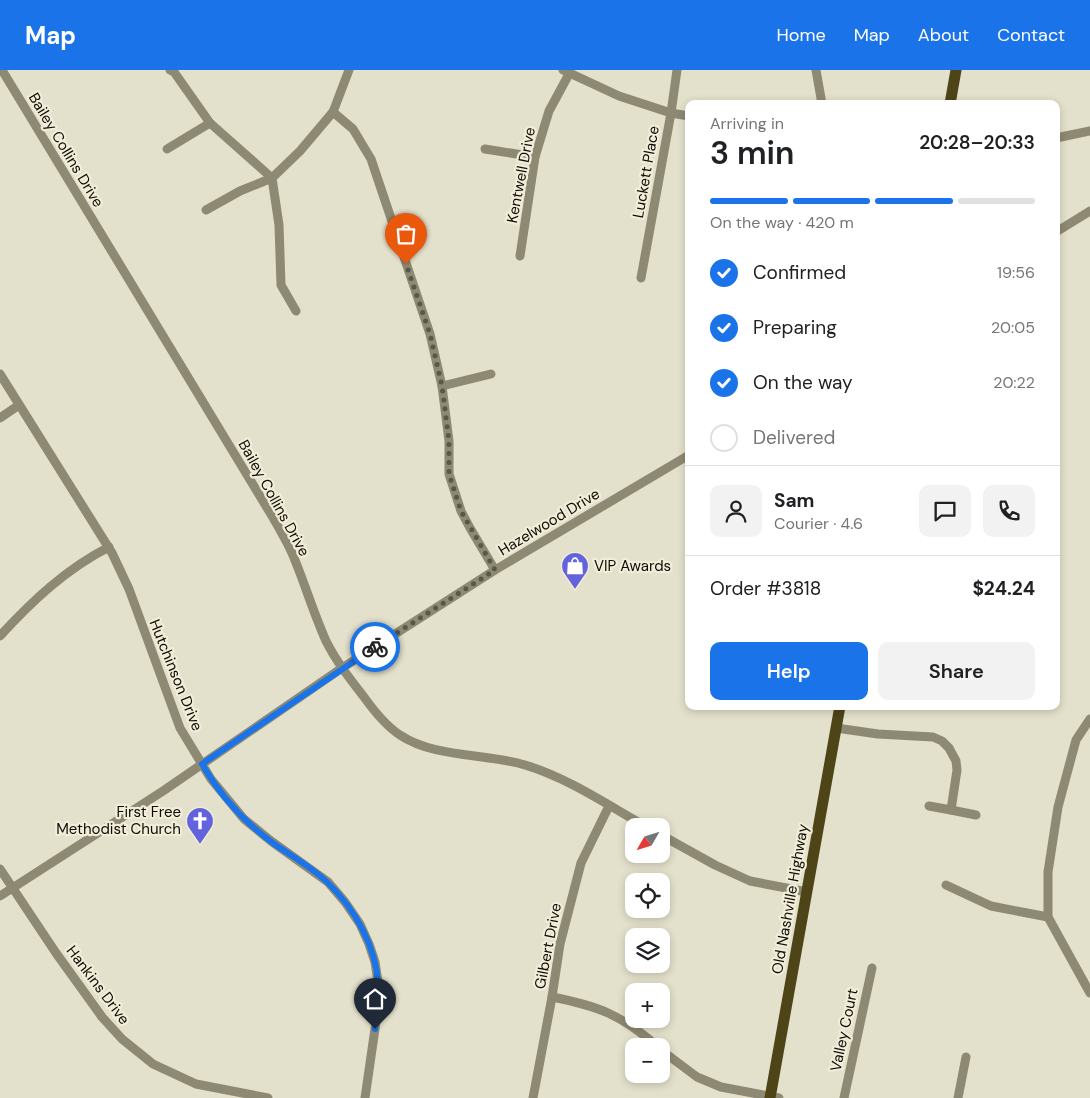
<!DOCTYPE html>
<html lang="en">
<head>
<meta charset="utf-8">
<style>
  body { margin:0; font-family:"DM Sans",sans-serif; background:#f2f2f2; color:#202124; height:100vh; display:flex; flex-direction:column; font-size:19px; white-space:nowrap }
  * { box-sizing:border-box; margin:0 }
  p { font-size:16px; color:#757577 }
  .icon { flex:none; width:28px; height:28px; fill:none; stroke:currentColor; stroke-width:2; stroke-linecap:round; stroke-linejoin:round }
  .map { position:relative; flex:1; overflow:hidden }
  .sheet { position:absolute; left:685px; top:30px; width:375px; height:610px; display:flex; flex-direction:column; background:#fff; border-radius:10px; box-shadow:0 2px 8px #0003 }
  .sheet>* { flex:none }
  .needle { width:32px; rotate:231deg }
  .fabs { position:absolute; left:625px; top:748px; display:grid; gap:10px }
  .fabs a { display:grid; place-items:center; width:45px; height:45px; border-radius:10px; background:#fff; box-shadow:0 2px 8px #0003; font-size:25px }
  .pin { position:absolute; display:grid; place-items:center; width:42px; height:42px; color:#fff; margin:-51px -21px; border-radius:50% 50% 50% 0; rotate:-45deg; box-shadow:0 0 5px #0007 }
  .pin .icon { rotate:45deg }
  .courier { position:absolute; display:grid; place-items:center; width:50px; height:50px; margin:-25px; border:4px solid #1a73e8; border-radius:50%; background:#fff; color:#222; box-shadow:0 1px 6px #0007 }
  .headline em { font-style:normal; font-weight:600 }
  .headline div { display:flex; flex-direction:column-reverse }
  .headline { display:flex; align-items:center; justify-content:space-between; height:85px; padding:0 25px }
  h1 { font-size:32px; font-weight:600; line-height:38px }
  .bar { display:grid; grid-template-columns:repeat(4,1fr); gap:8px 5px; align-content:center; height:60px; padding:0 25px }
  .bar i { height:6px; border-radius:4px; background:#e0e0e0 }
  .bar .on { background:#1a73e8 }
  .bar p { grid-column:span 4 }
  .line { display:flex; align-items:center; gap:12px; padding:0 25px; border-top:1px solid #e0e0e0 }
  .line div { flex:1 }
  .round { display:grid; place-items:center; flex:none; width:52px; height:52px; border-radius:10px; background:#f2f2f2 }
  ol { padding:0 25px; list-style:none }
  li { display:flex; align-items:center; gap:15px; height:55px }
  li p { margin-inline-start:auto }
  li .icon { padding:5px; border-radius:50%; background:#1a73e8; color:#fff; stroke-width:4 }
  li:last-child { color:#757577 }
  li i { width:28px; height:28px; border:2px solid #e0e0e0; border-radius:50% }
  .action { display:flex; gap:10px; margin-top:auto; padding:10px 25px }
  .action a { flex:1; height:58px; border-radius:10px; background:#1a73e8; color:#fff; font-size:20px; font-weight:600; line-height:58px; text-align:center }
  .action a+a { background:#f2f2f2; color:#202124 }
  header { display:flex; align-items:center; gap:30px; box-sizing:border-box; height:70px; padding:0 25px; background:#1a73e8; color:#fff }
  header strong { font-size:24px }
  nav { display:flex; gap:28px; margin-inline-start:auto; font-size:18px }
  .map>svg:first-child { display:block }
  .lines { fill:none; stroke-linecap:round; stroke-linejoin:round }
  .minor { stroke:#8e8972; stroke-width:9 }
  .major { stroke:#4d4417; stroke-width:11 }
  .done { stroke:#59564b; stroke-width:5; stroke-dasharray:0 9 }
  .route { stroke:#1a73e8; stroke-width:6 }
  .labels { text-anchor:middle; stroke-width:4.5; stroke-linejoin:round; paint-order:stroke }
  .street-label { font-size:15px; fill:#0e0c06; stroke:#f1edd8 }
  .poi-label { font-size:15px; fill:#0e0c06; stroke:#f1edd8; text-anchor:start }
</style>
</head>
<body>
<header>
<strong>Map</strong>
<nav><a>Home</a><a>Map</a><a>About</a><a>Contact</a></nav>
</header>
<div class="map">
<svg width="1090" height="1028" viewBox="0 0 1090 1028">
  <rect width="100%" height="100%" fill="#e3e0cb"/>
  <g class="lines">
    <g class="minor">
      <path d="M2,0L272,446C279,458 286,470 292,483C304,511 313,542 326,571C336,591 350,609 364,627C374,641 386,656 400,665C434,688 486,683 525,695C568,708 606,734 645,756"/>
      <path d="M170,0L174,2L210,53L272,108L240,121L206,140"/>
      <path d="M563,0L619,26L671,43L689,46"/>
      <path d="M816,0L822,34"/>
      <path d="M333,42L353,59L371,89L430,264L442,316L449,371V404L461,441L470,458L495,500"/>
      <path d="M1056,68L1090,61"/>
      <path d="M167,79L210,53"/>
      <path d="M485,79L535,87"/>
      <path d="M1056,162L1090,141"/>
      <path d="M520,186L535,87L549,41L569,4"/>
      <path d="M641,208L671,43L677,0"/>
      <path d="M296,241L281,215L279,155L272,108L300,81L333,42L349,0"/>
      <path d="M0,304L112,483L129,519L180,658L211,709L244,749L271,771L328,812L345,832L360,854L369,874L375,892L378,912L379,931L365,1028"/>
      <path d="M442,316L491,304"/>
      <path d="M0,348L19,335"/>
      <path d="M0,566C32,531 66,499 109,477"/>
      <path d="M1090,649L1076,670L1058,737L1048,802V847L1090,923"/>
      <path d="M836,658L878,664L933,667L942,671L949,678L956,691L957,700L951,740L929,736"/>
      <path d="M951,740L976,745"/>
      <path d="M661,765L715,795L750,811L807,822"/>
      <path d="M0,799L56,883L102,947L122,969L153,994L196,1014L268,1028"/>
      <path d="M946,815L991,836L1048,847"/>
      <path d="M0,826L163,721L342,598L495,500L689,385"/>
      <path d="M552,927C599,936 621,945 657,976"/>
      <path d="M661,980L697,1007L721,1017L779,1028"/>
      <path d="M533,1028L552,927L560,874L581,793L609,736"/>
      <path d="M844,1028L872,898"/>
      <path d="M958,1028L966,987"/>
    </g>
    <g class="major">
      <path d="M950,34L956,0"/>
      <path d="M770,1028L840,636"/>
    </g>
  </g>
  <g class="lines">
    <path class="done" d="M375,577L495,500L461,441L449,404V371L442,316L430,264L406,194"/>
    <path class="route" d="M375,577L202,694C220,725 244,752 273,773C291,786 312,797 328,813C354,838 376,876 378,913C379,929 377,944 375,959"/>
  </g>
  <defs>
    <symbol id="shop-pin" viewBox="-11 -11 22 30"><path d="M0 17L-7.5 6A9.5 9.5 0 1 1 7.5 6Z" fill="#6364dd" stroke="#f1edd8"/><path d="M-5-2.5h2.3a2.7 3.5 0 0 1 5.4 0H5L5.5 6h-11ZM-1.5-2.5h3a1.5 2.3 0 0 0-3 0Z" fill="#fff"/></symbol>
    <symbol id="church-pin" viewBox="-11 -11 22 30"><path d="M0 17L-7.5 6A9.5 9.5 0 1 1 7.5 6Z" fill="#6364dd" stroke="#f1edd8"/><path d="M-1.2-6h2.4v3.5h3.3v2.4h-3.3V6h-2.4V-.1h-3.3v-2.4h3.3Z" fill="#fff"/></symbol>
  </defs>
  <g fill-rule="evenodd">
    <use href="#shop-pin" x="559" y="480" width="32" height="43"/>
    <use href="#church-pin" x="184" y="735" width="32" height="43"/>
  </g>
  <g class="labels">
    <g class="street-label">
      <text transform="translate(66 80) rotate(59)" y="5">Bailey Collins Drive</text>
      <text transform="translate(646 102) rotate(-80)" y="5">Luckett Place</text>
      <text transform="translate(521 105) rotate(-79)" y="5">Kentwell Drive</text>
      <text transform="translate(274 428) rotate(61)" y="5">Bailey Collins Drive</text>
      <text transform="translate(549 452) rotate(-31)" y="5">Hazelwood Drive</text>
      <text transform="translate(176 605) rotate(68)" y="5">Hutchinson Drive</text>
      <text transform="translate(790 829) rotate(-80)" y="5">Old Nashville Highway</text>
      <text transform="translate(548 876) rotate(-79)" y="5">Gilbert Drive</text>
      <text transform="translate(98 915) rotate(53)" y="5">Hankins Drive</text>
      <text transform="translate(844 960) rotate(-78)" y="5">Valley Court</text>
    </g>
    <g class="poi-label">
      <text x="594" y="501">VIP Awards</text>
      <text x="181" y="747" text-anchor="end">First Free<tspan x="181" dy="17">Methodist Church</tspan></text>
    </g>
  </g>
</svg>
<div class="fabs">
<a><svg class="needle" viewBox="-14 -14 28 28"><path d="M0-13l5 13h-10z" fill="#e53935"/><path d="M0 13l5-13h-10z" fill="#757577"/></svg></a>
<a><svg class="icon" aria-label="locate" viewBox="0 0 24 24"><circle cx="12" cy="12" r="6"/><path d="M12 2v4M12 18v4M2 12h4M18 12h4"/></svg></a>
<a><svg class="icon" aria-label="layers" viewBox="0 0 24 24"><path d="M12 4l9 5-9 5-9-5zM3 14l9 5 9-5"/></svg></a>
<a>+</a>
<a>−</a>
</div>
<div class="pin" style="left:406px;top:194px;background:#ea580c"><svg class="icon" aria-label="bag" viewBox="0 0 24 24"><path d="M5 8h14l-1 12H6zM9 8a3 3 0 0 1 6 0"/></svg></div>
<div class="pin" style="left:375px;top:959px;background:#1f2937"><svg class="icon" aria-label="home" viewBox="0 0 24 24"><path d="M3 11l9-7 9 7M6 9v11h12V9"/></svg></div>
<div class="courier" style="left:375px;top:577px"><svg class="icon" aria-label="bike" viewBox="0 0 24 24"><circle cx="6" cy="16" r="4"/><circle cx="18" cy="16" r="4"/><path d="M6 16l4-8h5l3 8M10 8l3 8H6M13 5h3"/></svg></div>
<section class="sheet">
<div class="headline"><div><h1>3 min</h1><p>Arriving in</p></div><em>20:28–20:33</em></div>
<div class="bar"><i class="on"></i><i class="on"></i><i class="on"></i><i></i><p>On the way · 420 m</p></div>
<ol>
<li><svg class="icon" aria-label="check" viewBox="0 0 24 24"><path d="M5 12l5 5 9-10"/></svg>Confirmed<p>19:56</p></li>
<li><svg class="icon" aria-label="check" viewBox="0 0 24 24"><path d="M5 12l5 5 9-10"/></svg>Preparing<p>20:05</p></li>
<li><svg class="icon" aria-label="check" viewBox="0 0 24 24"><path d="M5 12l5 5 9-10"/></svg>On the way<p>20:22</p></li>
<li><i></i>Delivered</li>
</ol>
<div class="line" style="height:90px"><a class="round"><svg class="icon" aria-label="person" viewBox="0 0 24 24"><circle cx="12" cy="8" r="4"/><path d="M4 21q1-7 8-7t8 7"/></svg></a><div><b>Sam</b><p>Courier · 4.6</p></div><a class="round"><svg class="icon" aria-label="chat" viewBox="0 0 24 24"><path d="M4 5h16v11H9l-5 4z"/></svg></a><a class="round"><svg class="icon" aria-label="phone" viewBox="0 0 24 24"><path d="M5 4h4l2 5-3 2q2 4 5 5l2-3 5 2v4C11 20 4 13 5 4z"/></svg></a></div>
<div class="line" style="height:65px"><div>Order #3818</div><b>$24.24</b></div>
<div class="action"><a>Help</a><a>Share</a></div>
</section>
</div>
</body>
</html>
